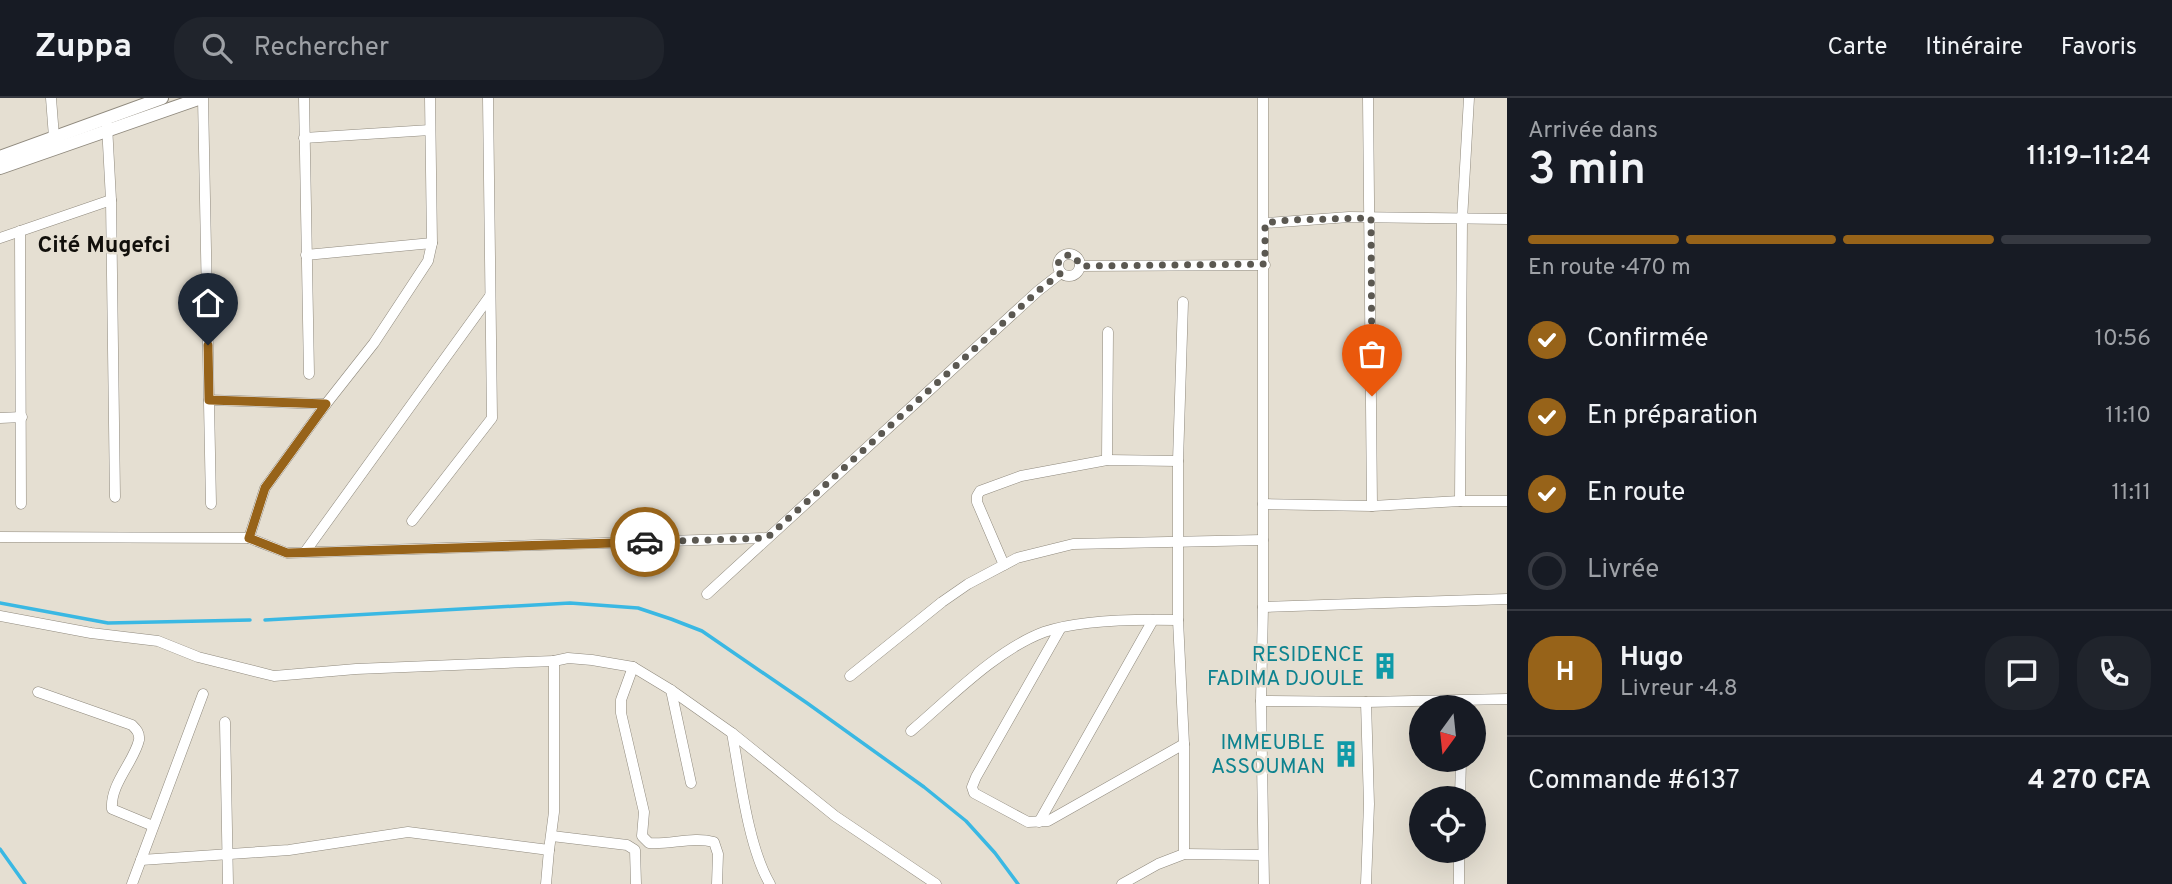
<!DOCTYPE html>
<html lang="fr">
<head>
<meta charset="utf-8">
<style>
  body { margin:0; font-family:Overpass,sans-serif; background:#20242c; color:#f1f3f6; height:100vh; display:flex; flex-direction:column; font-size:26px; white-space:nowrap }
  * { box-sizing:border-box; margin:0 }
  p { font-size:23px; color:#9ea1a6 }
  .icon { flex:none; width:38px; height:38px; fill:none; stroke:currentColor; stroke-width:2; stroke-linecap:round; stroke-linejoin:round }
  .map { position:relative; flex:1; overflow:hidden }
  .panel { display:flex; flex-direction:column; background:#171b24; width:665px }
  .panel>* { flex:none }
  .needle { width:46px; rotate:195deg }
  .fabs { position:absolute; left:1409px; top:597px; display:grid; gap:14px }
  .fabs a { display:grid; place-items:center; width:77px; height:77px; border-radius:50%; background:#171b24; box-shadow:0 7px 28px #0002; font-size:35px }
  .pin { position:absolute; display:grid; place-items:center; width:60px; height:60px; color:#fff; margin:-72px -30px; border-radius:50% 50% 50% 0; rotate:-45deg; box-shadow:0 0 7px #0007 }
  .pin .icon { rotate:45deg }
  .courier { position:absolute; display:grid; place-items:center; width:70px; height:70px; margin:-35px; border:5px solid #976319; border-radius:50%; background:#fff; color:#222; box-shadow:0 2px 9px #0007 }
  .head em { font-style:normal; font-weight:600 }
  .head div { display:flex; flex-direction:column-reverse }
  .head { display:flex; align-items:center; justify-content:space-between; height:119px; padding:0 21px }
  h1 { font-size:46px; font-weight:600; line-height:52px }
  .bar { display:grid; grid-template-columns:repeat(4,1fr); gap:10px 7px; align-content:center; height:84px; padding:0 21px }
  .bar i { height:9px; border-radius:5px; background:#363941 }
  .bar .active { background:#976319 }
  .bar p { grid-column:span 4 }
  .line { display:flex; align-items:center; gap:18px; padding:0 21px; border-top:2px solid #363941 }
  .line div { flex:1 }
  .round { display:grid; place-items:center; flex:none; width:74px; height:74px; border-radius:28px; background:#20242c }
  ol { padding:0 21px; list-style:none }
  li { display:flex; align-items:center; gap:21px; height:77px }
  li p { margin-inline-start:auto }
  li .icon { padding:7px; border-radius:50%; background:#976319; color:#fff; stroke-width:4 }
  li:last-child { color:#9ea1a6 }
  li i { width:38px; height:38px; border:4px solid #363941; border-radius:50% }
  header { display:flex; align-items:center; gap:42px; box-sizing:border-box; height:98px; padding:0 35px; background:#171b24; border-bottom:2px solid #363941 }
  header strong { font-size:33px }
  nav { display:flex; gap:38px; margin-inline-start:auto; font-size:24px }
  .search { width:490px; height:63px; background:#20242c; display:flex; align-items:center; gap:18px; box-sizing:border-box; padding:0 24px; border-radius:28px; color:#9ea1a6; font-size:26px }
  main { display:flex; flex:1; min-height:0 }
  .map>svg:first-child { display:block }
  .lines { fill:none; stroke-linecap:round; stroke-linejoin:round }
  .stream { stroke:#3ab8e3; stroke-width:3.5 }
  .minor-casing { stroke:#8f897d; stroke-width:11 }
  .tertiary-casing { stroke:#8f897d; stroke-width:14 }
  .minor { stroke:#fff; stroke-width:10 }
  .tertiary { stroke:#fff; stroke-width:12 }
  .done { stroke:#5b5851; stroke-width:7; stroke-dasharray:0 12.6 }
  .route { stroke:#976319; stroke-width:9 }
  .labels { text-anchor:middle; stroke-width:5; stroke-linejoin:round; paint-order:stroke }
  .culture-label { font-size:21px; fill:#0d838f; stroke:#e5dfd2; text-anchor:end }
  .neighbourhood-label { font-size:23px; font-weight:bold; fill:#110f0b; stroke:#e5dfd2 }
</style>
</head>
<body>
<header>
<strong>Zuppa</strong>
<div class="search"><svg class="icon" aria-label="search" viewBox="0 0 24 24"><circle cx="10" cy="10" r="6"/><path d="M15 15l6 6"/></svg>Rechercher</div>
<nav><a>Carte</a><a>Itinéraire</a><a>Favoris</a></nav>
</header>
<main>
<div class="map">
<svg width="1507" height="786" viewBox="0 0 1507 786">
  <rect width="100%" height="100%" fill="#e5dfd2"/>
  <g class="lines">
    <g class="stream">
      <path d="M0,505L108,525L250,522"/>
      <path d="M265,522L570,505L638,510L671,521L702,533L807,605L924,689L966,723L995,755L1018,786"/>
      <path d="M0,751L25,786"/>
    </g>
    <defs>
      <g id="minor">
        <path d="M51,0L54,39"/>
        <path d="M203,0L211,406"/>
        <path d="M304,0L309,276"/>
        <path d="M1263,0V509L1261,603L1264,786"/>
        <path d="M1368,0L1372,408L1460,403H1507"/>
        <path d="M107,27L111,102L115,399"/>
        <path d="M304,40L430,32"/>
        <path d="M1265,125L1349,119L1507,121"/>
        <path d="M20,133L21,406"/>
        <path d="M0,140L111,102"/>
        <circle cx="1069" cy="167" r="11"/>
        <path d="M306,157L432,145"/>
        <path d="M1080,168L1265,167"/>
        <path d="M1183,204L1178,363V522L1184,646V756"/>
        <path d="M209,302L326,306L265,390L249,440"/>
        <path d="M326,306L374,245L428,163L432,145L430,0"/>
        <path d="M0,320L22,319"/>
        <path d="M1107,362L1108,234"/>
        <path d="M1460,403L1462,122L1469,0"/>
        <path d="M1263,406L1372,408"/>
        <path d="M412,423L492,320L488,0"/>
        <path d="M0,439L249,440L287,455L767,440"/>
        <path d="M305,454L490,198"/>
        <path d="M1004,467L977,404V398L980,393L1021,378L1107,362L1178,363"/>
        <path d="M707,496L1038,193L1061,175"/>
        <path d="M1263,509L1507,501"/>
        <path d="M0,518L91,535L158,543L198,559L274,578L356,571L554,563"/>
        <path d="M1060,531L976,679L972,689L974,695L1028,724L1048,723L1184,646"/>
        <path d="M633,569L621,602V615L644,714L642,738L649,745C670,747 693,738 714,744L718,756L717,786"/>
        <path d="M850,578L942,504L968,486L1017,460L1073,446L1263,442"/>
        <path d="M671,592L691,685"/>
        <path d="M38,594L132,627C136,631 140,635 139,642C134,664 110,686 112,711L153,728"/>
        <path d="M1261,603L1366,604L1507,601"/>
        <path d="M1366,604L1369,706L1366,786"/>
        <path d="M225,624L228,786"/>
        <path d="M911,633C950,600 996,552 1044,534C1081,521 1139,521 1178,522"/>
        <path d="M732,635C740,678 748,749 770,786"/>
        <path d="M1460,700L1461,662"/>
        <path d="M1039,724L1153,522"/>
        <path d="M552,738L627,747L635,752L636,786"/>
        <path d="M549,752L554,714V563L568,560L592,562L633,569L671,592L732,635L835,718L936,786"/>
        <path d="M141,762L289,752L408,734L549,752L546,786"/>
        <path d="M132,786L203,596"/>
        <path d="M1122,786L1158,766L1184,756L1262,757"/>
        <path d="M1459,786V752"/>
      </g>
      <g id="tertiary">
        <path d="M0,59L162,0"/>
        <path d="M0,70L201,0"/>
      </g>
    </defs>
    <use href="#minor" class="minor-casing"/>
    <use href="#tertiary" class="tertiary-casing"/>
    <use href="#minor" class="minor"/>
    <use href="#tertiary" class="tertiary"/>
  </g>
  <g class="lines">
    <path class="done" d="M645,444L767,440L1038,193L1061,175L1058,165L1065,157L1075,158L1080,168L1265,166V125L1288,122L1371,120L1372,298"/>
    <path class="route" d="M208,247L209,302L326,306L265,390L249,440L287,455L645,444"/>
  </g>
  <defs>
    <symbol id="building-bare" viewBox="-9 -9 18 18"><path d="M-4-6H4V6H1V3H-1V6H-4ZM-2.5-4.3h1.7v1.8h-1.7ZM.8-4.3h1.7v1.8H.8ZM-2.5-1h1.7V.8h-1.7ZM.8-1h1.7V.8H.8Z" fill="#0f9aa8" stroke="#e5dfd2" stroke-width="2.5" paint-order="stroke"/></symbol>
  </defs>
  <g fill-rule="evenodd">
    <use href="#building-bare" x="1366" y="549" width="38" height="38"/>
    <use href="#building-bare" x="1327" y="637" width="38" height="38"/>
  </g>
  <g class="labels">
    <g class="culture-label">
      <text x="1364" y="563">RESIDENCE<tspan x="1364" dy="24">FADIMA DJOULE</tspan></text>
      <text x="1325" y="651">IMMEUBLE<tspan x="1325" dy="24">ASSOUMAN</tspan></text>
    </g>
    <g class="neighbourhood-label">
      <text x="104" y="154">Cité Mugefci</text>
    </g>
  </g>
</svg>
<div class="fabs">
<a><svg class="needle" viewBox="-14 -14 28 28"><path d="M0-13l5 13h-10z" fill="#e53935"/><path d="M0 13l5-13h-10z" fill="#9ea1a6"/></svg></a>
<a><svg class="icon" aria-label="locate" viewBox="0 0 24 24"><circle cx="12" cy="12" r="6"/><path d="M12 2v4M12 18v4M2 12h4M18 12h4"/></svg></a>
</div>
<div class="pin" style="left:1372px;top:298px;background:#ea580c"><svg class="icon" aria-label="bag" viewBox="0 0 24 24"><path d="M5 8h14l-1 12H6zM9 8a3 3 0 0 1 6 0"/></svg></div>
<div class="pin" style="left:208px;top:247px;background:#1f2937"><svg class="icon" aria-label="home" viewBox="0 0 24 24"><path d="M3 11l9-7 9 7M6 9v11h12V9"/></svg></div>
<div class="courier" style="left:645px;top:444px"><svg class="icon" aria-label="car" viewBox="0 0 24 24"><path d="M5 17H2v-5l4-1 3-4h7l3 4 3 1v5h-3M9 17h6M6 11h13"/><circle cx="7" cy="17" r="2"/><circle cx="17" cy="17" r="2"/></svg></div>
</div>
<section class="panel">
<div class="head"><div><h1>3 min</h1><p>Arrivée dans</p></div><em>11:19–11:24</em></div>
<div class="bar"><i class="active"></i><i class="active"></i><i class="active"></i><i></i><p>En route · 470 m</p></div>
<ol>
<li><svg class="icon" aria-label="check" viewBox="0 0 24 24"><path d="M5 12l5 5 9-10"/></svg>Confirmée<p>10:56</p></li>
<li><svg class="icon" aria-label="check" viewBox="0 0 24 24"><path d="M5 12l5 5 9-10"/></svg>En préparation<p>11:10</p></li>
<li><svg class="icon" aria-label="check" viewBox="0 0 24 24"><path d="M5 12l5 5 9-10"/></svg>En route<p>11:11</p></li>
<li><i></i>Livrée</li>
</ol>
<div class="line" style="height:126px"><b class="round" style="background:#976319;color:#fff">H</b><div><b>Hugo</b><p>Livreur · 4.8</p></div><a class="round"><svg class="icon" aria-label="chat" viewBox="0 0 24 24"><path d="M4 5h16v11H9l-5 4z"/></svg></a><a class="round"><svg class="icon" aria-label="phone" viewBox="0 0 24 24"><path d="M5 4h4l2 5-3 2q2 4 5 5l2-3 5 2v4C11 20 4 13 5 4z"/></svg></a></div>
<div class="line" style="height:91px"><div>Commande #6137</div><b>4 270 CFA</b></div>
</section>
</main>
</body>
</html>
